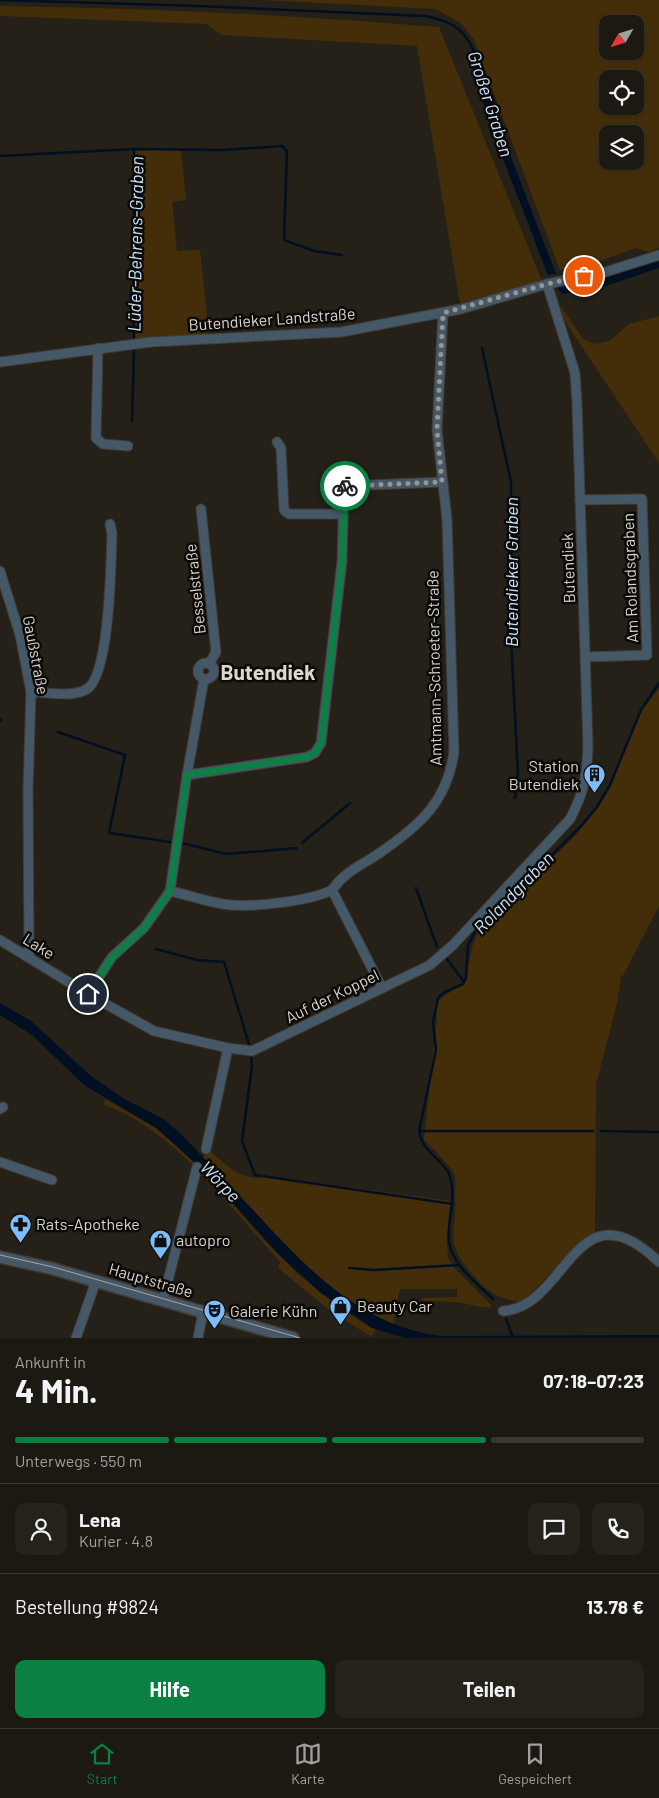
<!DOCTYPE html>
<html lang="de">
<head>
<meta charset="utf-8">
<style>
  body { margin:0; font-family:Barlow,sans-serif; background:#25211b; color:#f1f3f6; height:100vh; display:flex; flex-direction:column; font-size:19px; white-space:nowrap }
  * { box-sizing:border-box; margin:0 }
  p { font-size:16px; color:#a0a09f }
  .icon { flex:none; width:28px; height:28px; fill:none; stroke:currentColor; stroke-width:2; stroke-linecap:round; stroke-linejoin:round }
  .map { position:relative; height:1338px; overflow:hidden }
  .side { display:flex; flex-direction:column; background:#1c1812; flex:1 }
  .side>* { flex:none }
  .needle { width:32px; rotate:231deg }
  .fabs { position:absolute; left:599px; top:15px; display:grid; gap:10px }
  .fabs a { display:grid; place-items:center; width:45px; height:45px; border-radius:10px; background:#1c1812; box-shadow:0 1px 4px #0004,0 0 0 1px #3a3732; font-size:25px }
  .pin { position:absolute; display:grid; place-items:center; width:42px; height:42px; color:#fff; margin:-21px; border:2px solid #fff; border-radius:50%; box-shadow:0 1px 5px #0007 }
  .courier { position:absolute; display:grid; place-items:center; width:50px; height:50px; margin:-25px; border:4px solid #0b8043; border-radius:50%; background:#fff; color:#222; box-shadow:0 1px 6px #0007 }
  .head em { font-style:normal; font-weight:700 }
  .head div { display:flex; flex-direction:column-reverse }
  .head { display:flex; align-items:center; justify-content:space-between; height:85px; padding:0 15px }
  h1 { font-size:32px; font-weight:700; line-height:38px }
  .bar { display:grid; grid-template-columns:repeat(4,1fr); gap:8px 5px; align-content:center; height:60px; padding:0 15px }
  .bar i { height:6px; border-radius:4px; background:#3a3732 }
  .bar .selected { background:#0b8043 }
  .bar p { grid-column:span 4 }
  .line { display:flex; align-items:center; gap:12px; padding:0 15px; border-top:1px solid #3a3732 }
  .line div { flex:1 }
  .round { display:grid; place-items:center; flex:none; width:52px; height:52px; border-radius:10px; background:#25211b }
  .button { display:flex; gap:10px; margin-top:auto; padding:10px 15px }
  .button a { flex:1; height:58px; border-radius:10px; background:#0b8043; color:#fff; font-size:20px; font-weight:700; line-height:58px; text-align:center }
  .button a+a { background:#25211b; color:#f1f3f6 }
  .tab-bar { display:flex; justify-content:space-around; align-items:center; height:70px; border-top:1px solid #3a3732; background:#1c1812; font-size:14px; color:#a0a09f }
  .tab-bar a { display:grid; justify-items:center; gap:2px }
  .tab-bar .selected { color:#0b8043 }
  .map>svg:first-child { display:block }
  .green { fill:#432e09; fill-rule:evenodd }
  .water { fill:#001022 }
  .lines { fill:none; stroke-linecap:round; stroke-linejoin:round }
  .stream { stroke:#001022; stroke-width:2.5 }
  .minor-casing { stroke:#413d35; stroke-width:11 }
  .tertiary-casing { stroke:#413d35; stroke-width:14 }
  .minor { stroke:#455868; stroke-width:9 }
  .tertiary { stroke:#455868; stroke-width:11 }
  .tram { stroke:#aaa6a0; stroke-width:1 }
  .done { stroke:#99958e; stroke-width:5; stroke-dasharray:0 9 }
  .route { stroke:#0b8043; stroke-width:6 }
  .labels { text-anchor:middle; stroke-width:5; stroke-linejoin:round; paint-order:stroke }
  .street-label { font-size:16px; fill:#d7d4ce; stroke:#0c0a07 }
  .poi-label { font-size:16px; fill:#d7d4ce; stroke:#0c0a07; text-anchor:start }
  .water-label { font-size:18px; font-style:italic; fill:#c7e2fa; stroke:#0c0a07 }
  .district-label { font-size:21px; font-weight:bold; fill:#ded7cd; stroke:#0c0a07 }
</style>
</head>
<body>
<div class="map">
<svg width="659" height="1338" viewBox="0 0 659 1338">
  <rect width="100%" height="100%" fill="#252018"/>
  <g class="green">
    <path d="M263,0H659V248L648,252L636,248L595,263L560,270L474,40L461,23L435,9ZM608,24H635V51H608ZM608,79H635V106H608ZM608,134H635V161H608Z"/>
    <path d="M0,6C147,8 293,15 439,27L542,281L460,303L417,46L221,35L207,24L0,16Z"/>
    <path d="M134,149L181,150L186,200L172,202L177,251L200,250L209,335L134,341Z"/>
    <path d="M560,305L584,340L597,344L611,340L629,324L659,316V463L563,318Z"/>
    <path d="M659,689V906L623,976L621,975L617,1004L596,1084L595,1233C567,1251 547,1280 521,1302C497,1298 489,1293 473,1275C443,1241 457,1233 455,1193C455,1188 456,1179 454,1174C448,1162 433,1150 424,1139L437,1018L434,1004L465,981L473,944L480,927L574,837L601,804L640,712Z"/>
    <path d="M105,1099L156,1128L173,1143L208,1175L256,1231L298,1274L344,1311L372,1328H376L372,1337L346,1321L333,1317V1313L278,1268L280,1262C233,1210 172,1127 104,1105Z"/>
    <path d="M208,1149C224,1163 243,1184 267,1176L451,1201L447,1241L448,1257L456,1270L492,1306L489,1308L455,1302L422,1301V1298L457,1297V1289H400L393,1324C314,1290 261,1218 203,1158Z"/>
  </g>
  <g class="water">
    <path d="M475,55L501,131L556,274L548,275L487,117L477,83Z"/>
    <path d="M659,261V268L597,289L562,294L554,284L561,283L566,288H573Z"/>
    <path d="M0,1003L31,1021L91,1076L123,1098L165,1120L182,1135C206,1161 231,1186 255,1212C307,1269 361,1326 441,1336L637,1335H659V1338H405L372,1328L321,1293L278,1254L208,1175L173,1143L156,1128L84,1085L32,1035L0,1015Z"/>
  </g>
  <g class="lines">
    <g class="stream">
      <path d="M0,0L200,6L426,16C453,22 466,29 476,57"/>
      <path d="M0,156L134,149"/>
      <path d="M134,341V149L225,150L282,146L287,151L284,240L314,251L342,255"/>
      <path d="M482,348L511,482V638L518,775L515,798"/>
      <path d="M132,421L134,350"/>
      <path d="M0,720H1"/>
      <path d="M58,732L125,755L109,833L170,842"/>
      <path d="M182,843L226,854L297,848"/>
      <path d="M302,843L350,803"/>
      <path d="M416,888L437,947"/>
      <path d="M156,949L197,960L224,962L249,1044"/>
      <path d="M447,959L464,982"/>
      <path d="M251,1057L252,1066L242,1141L255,1175L453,1204"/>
      <path d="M419,1131H593"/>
      <path d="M601,1131L659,1132"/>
      <path d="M349,1268L374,1270L459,1265"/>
      <path d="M493,1299C477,1283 453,1266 449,1242C446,1221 458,1198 449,1174C443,1159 423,1154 419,1131L436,1050L433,1023L438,998L443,993L463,984L466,978L468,945L475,932L581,826L597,807L610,785L641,710L659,683"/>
      <path d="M506,1319L513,1338"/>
    </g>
    <defs>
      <g id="minor">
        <path d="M98,348L96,438L103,444L128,446"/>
        <path d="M0,362L151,342L341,332L461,309L547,284L602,273L659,255"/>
        <path d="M277,442L281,448L284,510L289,514H343"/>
        <path d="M580,500L642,499L647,655L586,657"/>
        <path d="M201,509L216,652L209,664"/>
        <path d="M0,571L20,635L31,692L28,789L29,957"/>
        <circle cx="206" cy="671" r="8"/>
        <path d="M31,692C47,692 73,698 87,689C110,674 111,562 112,533L110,524"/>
        <path d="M187,775L204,679"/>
        <path d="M170,891C189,895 210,903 230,905C255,907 311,901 332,890"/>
        <path d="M0,940L88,994L154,1031L228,1048L252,1051L430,965L453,945L570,819C584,793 587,775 588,746L577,404L575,373L547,284"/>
        <path d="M382,988L332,890C346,870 363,865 381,852C420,825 447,802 454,752L447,520L437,430L443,313"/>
        <path d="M88,994L112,957L144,928L170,891L187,775L307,757L315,753L321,743L342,561L344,486L442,482"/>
        <path d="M0,1109L3,1107"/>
        <path d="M206,1149L228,1048"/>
        <path d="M0,1162L52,1180"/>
        <path d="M163,1300L197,1167"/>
        <path d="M503,1311C568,1307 575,1181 659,1262"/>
        <path d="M76,1338L96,1281"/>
        <path d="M198,1338L203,1312"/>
      </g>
      <path id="tertiary" d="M0,1257L50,1268L293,1338"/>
    </defs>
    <use href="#minor" class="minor-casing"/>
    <use href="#tertiary" class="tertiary-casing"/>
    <use href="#minor" class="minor"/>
    <use href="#tertiary" class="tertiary"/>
    <path class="tram" d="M0,1255L53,1267L300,1338"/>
  </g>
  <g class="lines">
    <path class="done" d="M345,486L442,482L437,430L443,313L547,284L584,276"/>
    <path class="route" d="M88,994L112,958L144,928L170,891L187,775L307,757L315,753L321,743L342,561L345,486"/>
  </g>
  <defs>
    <symbol id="building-pin" viewBox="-11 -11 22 30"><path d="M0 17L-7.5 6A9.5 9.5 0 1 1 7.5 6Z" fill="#7bbef9" stroke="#0c0a07"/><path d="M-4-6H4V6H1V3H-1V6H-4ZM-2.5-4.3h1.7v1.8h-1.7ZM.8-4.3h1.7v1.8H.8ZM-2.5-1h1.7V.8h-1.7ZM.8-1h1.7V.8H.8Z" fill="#111"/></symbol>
    <symbol id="pharmacy-pin" viewBox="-11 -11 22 30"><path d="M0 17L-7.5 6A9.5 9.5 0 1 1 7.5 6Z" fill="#7bbef9" stroke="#0c0a07"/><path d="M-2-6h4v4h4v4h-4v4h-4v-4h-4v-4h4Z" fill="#111"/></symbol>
    <symbol id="shop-pin" viewBox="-11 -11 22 30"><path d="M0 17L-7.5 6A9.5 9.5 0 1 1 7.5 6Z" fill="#7bbef9" stroke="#0c0a07"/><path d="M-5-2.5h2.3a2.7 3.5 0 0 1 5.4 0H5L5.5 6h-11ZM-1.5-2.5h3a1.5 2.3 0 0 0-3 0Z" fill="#111"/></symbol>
    <symbol id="theatre-pin" viewBox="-11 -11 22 30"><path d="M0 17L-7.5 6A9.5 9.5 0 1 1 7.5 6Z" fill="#7bbef9" stroke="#0c0a07"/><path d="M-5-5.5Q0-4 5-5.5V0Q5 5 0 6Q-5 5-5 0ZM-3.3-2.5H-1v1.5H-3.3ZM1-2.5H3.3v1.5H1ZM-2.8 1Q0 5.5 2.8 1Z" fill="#111"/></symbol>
  </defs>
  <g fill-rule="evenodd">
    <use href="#building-pin" x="582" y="762" width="25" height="34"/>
    <use href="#pharmacy-pin" x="8" y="1212" width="25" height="34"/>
    <use href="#shop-pin" x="148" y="1228" width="25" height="34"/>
    <use href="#shop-pin" x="328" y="1294" width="25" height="34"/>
    <use href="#theatre-pin" x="202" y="1298" width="25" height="34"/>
  </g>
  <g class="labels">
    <g class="street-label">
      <text transform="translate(272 319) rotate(-4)" y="6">Butendieker Landstraße</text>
      <text transform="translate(568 568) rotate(-92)" y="6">Butendiek</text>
      <text transform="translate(630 578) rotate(-92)" y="6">Am Rolandsgraben</text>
      <text transform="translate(195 589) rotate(-96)" y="6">Besselstraße</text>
      <text transform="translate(36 655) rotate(79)" y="6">Gaußstraße</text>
      <text transform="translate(434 668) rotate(-91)" y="6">Amtmann-Schroeter-Straße</text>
      <text transform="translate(39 946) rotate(32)" y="6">Lake</text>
      <text transform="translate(332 996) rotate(-26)" y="6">Auf der Koppel</text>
      <text transform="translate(151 1280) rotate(16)" y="6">Hauptstraße</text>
    </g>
    <g class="poi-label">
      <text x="579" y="772" text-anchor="end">Station<tspan x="579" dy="18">Butendiek</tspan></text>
      <text x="36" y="1230">Rats-Apotheke</text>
      <text x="176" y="1246">autopro</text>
      <text x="357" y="1312">Beauty Car</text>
      <text x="230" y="1317">Galerie Kühn</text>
    </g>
    <g class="water-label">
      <text transform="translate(490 104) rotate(72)" y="6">Großer Graben</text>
      <text transform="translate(136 244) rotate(-89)" y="6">Lüder-Behrens-Graben</text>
      <text transform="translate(512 572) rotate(-90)" y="6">Butendieker Graben</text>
      <text transform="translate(514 893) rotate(-46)" y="6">Rolandgraben</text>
      <text transform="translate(220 1182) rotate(46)" y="6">Wörpe</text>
    </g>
    <g class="district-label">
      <text x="268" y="680">Butendiek</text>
    </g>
  </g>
</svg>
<div class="fabs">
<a><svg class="needle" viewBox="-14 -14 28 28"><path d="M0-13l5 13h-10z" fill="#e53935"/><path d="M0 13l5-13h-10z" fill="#a0a09f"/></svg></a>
<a><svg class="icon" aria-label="locate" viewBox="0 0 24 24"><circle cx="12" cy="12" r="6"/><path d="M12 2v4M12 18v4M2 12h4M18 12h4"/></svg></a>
<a><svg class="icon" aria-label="layers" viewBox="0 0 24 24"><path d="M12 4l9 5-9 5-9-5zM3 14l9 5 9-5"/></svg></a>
</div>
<div class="pin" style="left:584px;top:276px;background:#ea580c"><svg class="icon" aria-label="bag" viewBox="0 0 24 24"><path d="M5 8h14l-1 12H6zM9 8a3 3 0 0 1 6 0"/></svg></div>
<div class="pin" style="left:88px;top:994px;background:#1f2937"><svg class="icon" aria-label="home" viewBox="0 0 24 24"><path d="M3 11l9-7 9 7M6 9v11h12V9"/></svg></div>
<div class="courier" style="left:345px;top:486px"><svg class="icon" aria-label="bike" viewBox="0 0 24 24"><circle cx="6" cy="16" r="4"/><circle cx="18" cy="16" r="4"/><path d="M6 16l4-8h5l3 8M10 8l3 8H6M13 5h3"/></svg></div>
</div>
<section class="side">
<div class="head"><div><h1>4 Min.</h1><p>Ankunft in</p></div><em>07:18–07:23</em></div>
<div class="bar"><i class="selected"></i><i class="selected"></i><i class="selected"></i><i></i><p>Unterwegs · 550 m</p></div>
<div class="line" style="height:90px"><a class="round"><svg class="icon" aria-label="person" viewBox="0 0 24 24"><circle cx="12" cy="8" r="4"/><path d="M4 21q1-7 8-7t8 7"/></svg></a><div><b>Lena</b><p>Kurier · 4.8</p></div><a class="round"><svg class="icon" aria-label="chat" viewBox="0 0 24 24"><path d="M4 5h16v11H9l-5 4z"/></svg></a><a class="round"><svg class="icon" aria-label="phone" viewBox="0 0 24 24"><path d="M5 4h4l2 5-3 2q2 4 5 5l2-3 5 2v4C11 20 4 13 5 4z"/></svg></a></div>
<div class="line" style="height:65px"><div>Bestellung #9824</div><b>13.78 €</b></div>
<div class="button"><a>Hilfe</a><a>Teilen</a></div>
</section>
<nav class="tab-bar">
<a class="selected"><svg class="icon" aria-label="home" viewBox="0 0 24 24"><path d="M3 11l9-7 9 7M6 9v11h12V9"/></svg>Start</a>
<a><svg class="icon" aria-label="map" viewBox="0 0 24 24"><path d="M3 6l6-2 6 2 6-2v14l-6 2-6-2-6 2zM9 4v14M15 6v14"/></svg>Karte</a>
<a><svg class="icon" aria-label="saved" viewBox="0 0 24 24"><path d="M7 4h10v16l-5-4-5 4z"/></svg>Gespeichert</a>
</nav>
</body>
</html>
